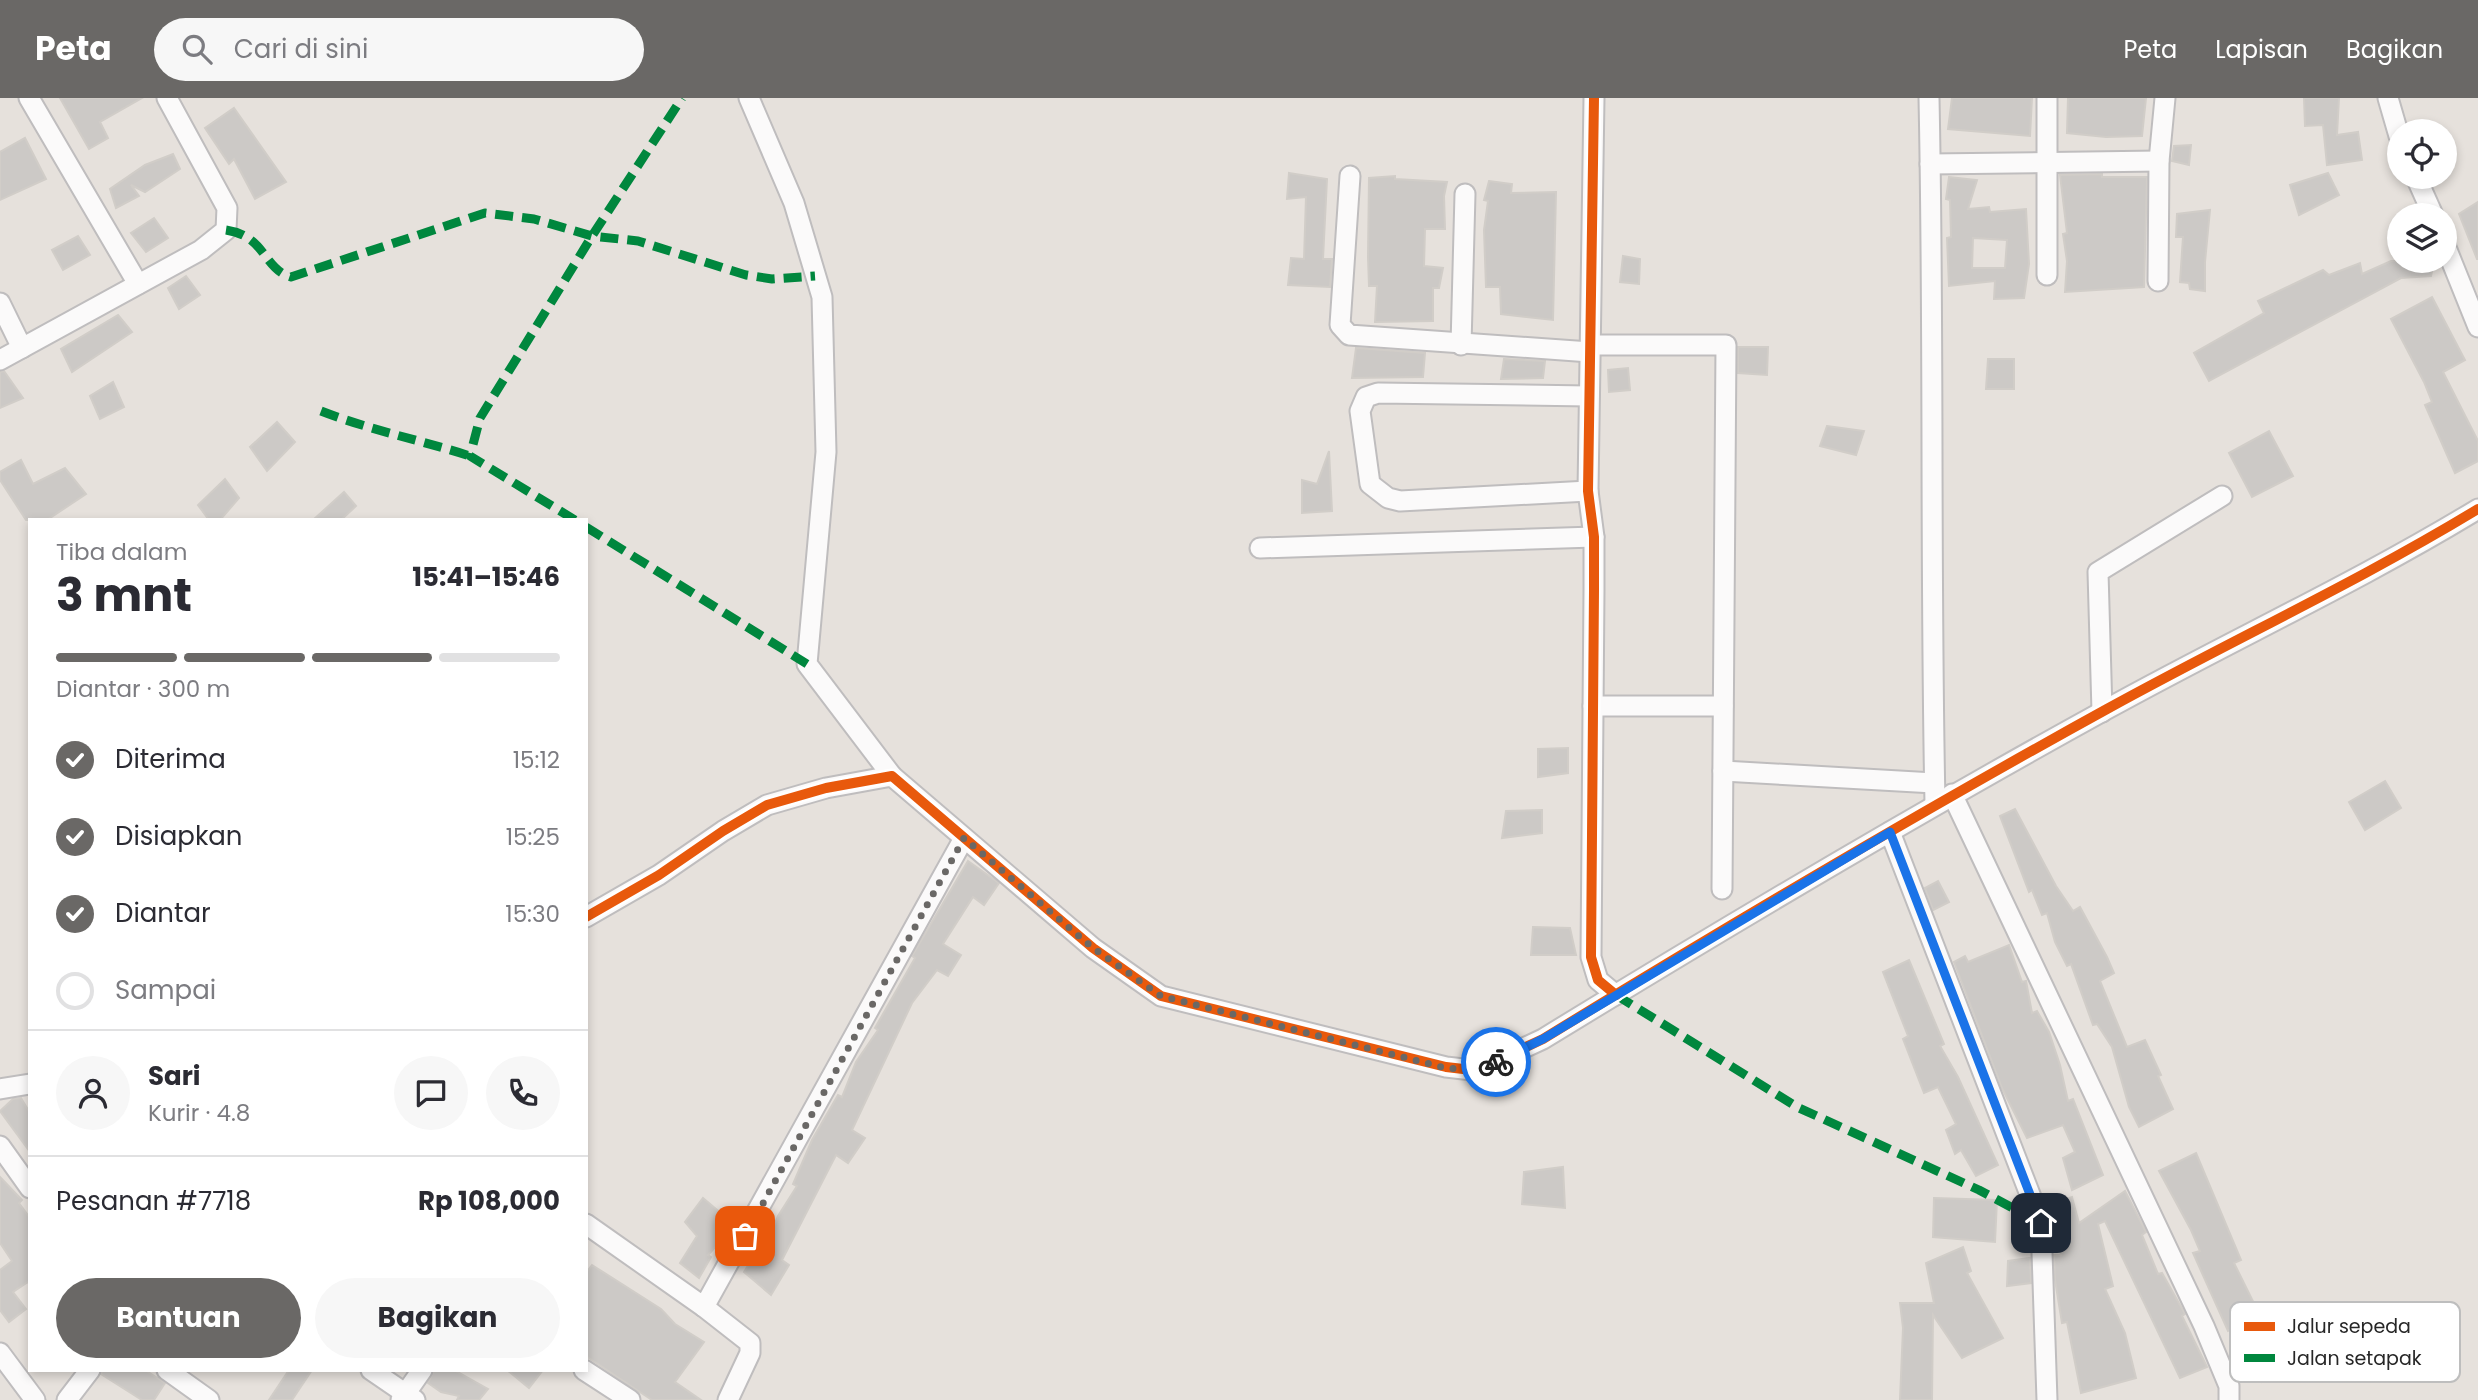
<!DOCTYPE html>
<html lang="id">
<head>
<meta charset="utf-8">
<style>
  body { margin:0; font-family:Poppins,sans-serif; background:#f7f7f7; color:#2b2b33; height:100vh; display:flex; flex-direction:column; font-size:26px; white-space:nowrap }
  * { box-sizing:border-box; margin:0 }
  p { font-size:23px; color:#7c7c81 }
  .icon { flex:none; width:38px; height:38px; fill:none; stroke:currentColor; stroke-width:2; stroke-linecap:round; stroke-linejoin:round }
  .map { position:relative; flex:1; overflow:hidden }
  .sheet { position:absolute; left:28px; top:420px; width:560px; height:854px; display:flex; flex-direction:column; background:#fff; border-radius:0px; box-shadow:0 4px 10px #0003 }
  .sheet>* { flex:none }
  .controls { position:absolute; left:2387px; top:21px; display:grid; gap:14px }
  .controls a { display:grid; place-items:center; width:70px; height:70px; border-radius:50%; background:#fff; box-shadow:0 4px 10px #0003; font-size:35px }
  .pin { position:absolute; display:grid; place-items:center; width:60px; height:60px; color:#fff; margin:-30px; border-radius:14px; box-shadow:0 4px 10px #0006 }
  .courier { position:absolute; display:grid; place-items:center; width:70px; height:70px; margin:-35px; border:5px solid #1a73e8; border-radius:50%; background:#fff; color:#222; box-shadow:0 2px 9px #0007 }
  .summary em { font-style:normal; font-weight:700 }
  .summary div { display:flex; flex-direction:column-reverse }
  .summary { display:flex; align-items:center; justify-content:space-between; height:119px; padding:0 28px }
  h1 { font-size:46px; font-weight:700; line-height:52px }
  .bar { display:grid; grid-template-columns:repeat(4,1fr); gap:10px 7px; align-content:center; height:84px; padding:0 28px }
  .bar i { height:9px; border-radius:5px; background:#e1e1e2 }
  .bar .on { background:#6a6866 }
  .bar p { grid-column:span 4 }
  .line { display:flex; align-items:center; gap:18px; padding:0 28px; border-top:2px solid #e1e1e2 }
  .line div { flex:1 }
  .round { display:grid; place-items:center; flex:none; width:74px; height:74px; border-radius:37px; background:#f7f7f7 }
  ol { padding:0 28px; list-style:none }
  li { display:flex; align-items:center; gap:21px; height:77px }
  li p { margin-inline-start:auto }
  li .icon { padding:7px; border-radius:50%; background:#6a6866; color:#fff; stroke-width:4 }
  li:last-child { color:#7c7c81 }
  li i { width:38px; height:38px; border:4px solid #e1e1e2; border-radius:50% }
  .action { display:flex; gap:14px; margin-top:auto; padding:14px 28px }
  .action a { flex:1; height:80px; border-radius:42px; background:#6a6866; color:#fff; font-size:28px; font-weight:700; line-height:80px; text-align:center }
  .action a+a { background:#f7f7f7; color:#2b2b33 }
  header { display:flex; align-items:center; gap:42px; box-sizing:border-box; height:98px; padding:0 35px; background:#6a6866; color:#fff }
  header strong { font-size:33px }
  nav { display:flex; gap:38px; margin-inline-start:auto; font-size:24px }
  .search { width:490px; height:63px; background:#f7f7f7; display:flex; align-items:center; gap:18px; box-sizing:border-box; padding:0 24px; border-radius:38px; color:#7c7c81; font-size:26px }
  .map>svg:first-child { display:block }
  .building { fill:#ccc9c6; stroke:#d1cdc8; stroke-width:2; fill-rule:evenodd }
  .lines { fill:none; stroke-linecap:round; stroke-linejoin:round }
  .street-casing { stroke:#bfbdbe; stroke-width:23 }
  .street { stroke:#fbfafa; stroke-width:19 }
  .quiet { stroke:#00873e; stroke-width:9; stroke-dasharray:18 9; stroke-linecap:butt }
  .cycleway-casing { stroke:#fff; stroke-width:15 }
  .cycleway { stroke:#e8590c; stroke-width:10 }
  .done { stroke:#6a6866; stroke-width:7; stroke-dasharray:0 12.6 }
  .route { stroke:#1a73e8; stroke-width:9 }
  .key { fill:#fff; stroke:#bebebe; stroke-width:2 }
  .key-label { font-size:19px; fill:#272727 }
</style>
</head>
<body>
<header>
<strong>Peta</strong>
<div class="search"><svg class="icon" aria-label="search" viewBox="0 0 24 24"><circle cx="10" cy="10" r="6"/><path d="M15 15l6 6"/></svg>Cari di sini</div>
<nav><a>Peta</a><a>Lapisan</a><a>Bagikan</a></nav>
</header>
<div class="map">
<svg width="2478" height="1302" viewBox="0 0 2478 1302">
  <rect width="100%" height="100%" fill="#e6e1dc"/>
  <g class="building">
    <path d="M60,0H142L100,24L108,40L89,51Z"/>
    <path d="M1952,0H2032L2030,38L1948,31Z"/>
    <path d="M2068,0H2146L2142,38L2106,39L2067,35Z"/>
    <path d="M2304,0H2339L2337,37L2358,34L2362,62L2327,67L2323,27L2305,28Z"/>
    <path d="M234,10L286,84L255,101L234,61L229,66L205,30Z"/>
    <path d="M25,40L46,81L0,102V54Z"/>
    <path d="M2191,47L2189,67L2172,63L2174,48Z"/>
    <path d="M173,56L180,71L145,94L131,87L139,98L116,110L110,91L145,67Z"/>
    <path d="M1289,75L1327,81L1323,161H1332L1330,189L1288,187L1291,160L1304,161L1306,99L1287,101Z"/>
    <path d="M2328,75L2339,97L2299,117L2290,87Z"/>
    <path d="M2102,76V79H2147L2144,189L2065,194L2067,163L2063,136L2067,135L2060,77Z"/>
    <path d="M1395,78V81L1447,84L1444,98L1445,131H1425L1424,168L1443,170L1439,190H1433V223L1375,224L1377,188H1369L1368,159L1369,80Z"/>
    <path d="M1949,79L1977,82L1968,111L1989,109L1990,114L2026,111L2029,166L2024,200L1994,201L1995,183L1949,188L1947,140L1951,139L1950,102L1946,101ZM1973,140L2007,142L2005,170H1972Z"/>
    <path d="M1489,83L1512,86L1511,95L1556,94L1553,222L1501,216L1500,189H1486L1484,132L1488,103L1484,102Z"/>
    <path d="M2478,104V161H2477L2459,116Z"/>
    <path d="M2210,112L2205,164V193L2190,191L2189,185L2180,184L2183,139H2176L2177,116Z"/>
    <path d="M154,120L168,140L146,154L131,135Z"/>
    <path d="M78,138L90,157L63,172L52,152Z"/>
    <path d="M1623,158L1640,161L1639,186L1620,184Z"/>
    <path d="M2391,163H2434L2431,178L2401,180L2209,283L2194,255L2264,215L2258,203L2323,172L2329,177L2360,165L2362,176Z"/>
    <path d="M186,178L200,197L179,211L168,190Z"/>
    <path d="M2432,199L2465,262L2443,274L2478,343V363L2455,375L2425,307L2432,304L2424,284L2391,221Z"/>
    <path d="M118,217L132,234L72,274L61,251Z"/>
    <path d="M1738,249H1768L1767,277L1738,275Z"/>
    <path d="M1356,250L1425,255L1423,279L1352,280Z"/>
    <path d="M1504,261L1545,263L1543,280L1501,281Z"/>
    <path d="M1988,261H2014V291H1986Z"/>
    <path d="M1628,270L1630,292L1609,294L1608,272Z"/>
    <path d="M4,273L23,300L0,310V274Z"/>
    <path d="M113,284L124,309L100,321L90,298Z"/>
    <path d="M277,324L295,344L267,373L250,349Z"/>
    <path d="M1827,328L1864,333L1856,357L1820,348Z"/>
    <path d="M2269,333L2293,378L2252,399L2229,355Z"/>
    <path d="M1329,353L1332,413L1302,415V382L1317,386Z"/>
    <path d="M21,362L33,386L65,370L86,396L47,422H26L0,382V374Z"/>
    <path d="M225,381L239,400L220,422H209L198,407Z"/>
    <path d="M344,394L356,408L341,422H313Z"/>
    <path d="M1568,650V675L1538,679V651Z"/>
    <path d="M2385,683L2401,710L2365,732L2349,704Z"/>
    <path d="M2015,711L2056,788L2073,813L2080,809L2107,859L2114,875L2100,883L2127,949L2145,942L2161,977L2158,978L2173,1011L2139,1029L2129,1009L2112,949L2097,926L2093,927L2071,866L2067,868L2055,844L2047,815L2042,817L2032,792L2029,794L2000,718Z"/>
    <path d="M1542,712V735L1502,740L1506,713Z"/>
    <path d="M968,763L999,785L984,807L973,799L943,846L961,857L948,878L937,872L912,905L852,1032L865,1040L848,1065L836,1057L782,1162L789,1167L771,1197L744,1174L761,1147L765,1150L778,1118L797,1088L793,1086L812,1042L838,997L842,999L856,964L878,932L875,930L915,860L912,858Z"/>
    <path d="M1938,783L1949,804L1933,812L1925,790Z"/>
    <path d="M1533,829L1570,830L1576,857H1531Z"/>
    <path d="M2009,847L2022,884L2026,883L2032,915L2037,913L2049,934L2060,967L2068,1003L2073,1001L2103,1077L2072,1092L2063,1060L2075,1054L2063,1027L2027,1040L2002,990L1954,864L1965,858L1968,864Z"/>
    <path d="M1909,862L1944,946L1940,948L1958,979L1998,1067L1976,1078L1961,1052L1955,1056L1946,1032L1956,1026L1938,989L1924,995L1903,941L1908,938L1883,874Z"/>
    <path d="M21,1000L30,1015V1054L0,1013L13,1001Z"/>
    <path d="M2196,1055L2241,1162L2234,1165L2287,1272L2262,1284L2250,1266L2254,1264L2238,1228L2228,1233L2193,1155L2200,1153L2191,1132L2159,1073Z"/>
    <path d="M1563,1069L1565,1110L1522,1106L1524,1074Z"/>
    <path d="M0,1079L22,1102L19,1105L30,1120V1187L28,1184L13,1194L26,1211L9,1224L0,1212V1172L12,1163L0,1145Z"/>
    <path d="M2125,1093L2146,1134L2142,1137L2158,1176L2162,1175L2185,1216L2182,1218L2207,1269L2180,1280L2105,1123L2098,1126L2113,1188L2105,1191L2125,1235L2136,1280L2081,1295L2067,1224L2062,1225L2055,1182L2054,1157H2061L2059,1146L2062,1145L2050,1106L2072,1099L2079,1125Z"/>
    <path d="M703,1100L735,1127L708,1157L711,1159L699,1180L680,1165L697,1138L685,1124Z"/>
    <path d="M1934,1100L1997,1102L1995,1144L1933,1139Z"/>
    <path d="M1963,1149L1971,1173L1967,1175L2003,1240L1962,1260L1933,1217L1932,1302H1900L1903,1230L1900,1205H1934L1926,1165Z"/>
    <path d="M2030,1160L2031,1185L2007,1188L2008,1163Z"/>
    <path d="M592,1167L661,1211L675,1226L704,1244L675,1284L701,1302H652L586,1258V1175Z"/>
    <path d="M102,1272H145L165,1285L154,1302H142L101,1276Z"/>
    <path d="M289,1272H312L292,1302H269Z"/>
    <path d="M434,1272H454L488,1291L479,1302H457L459,1298L441,1294L428,1285Z"/>
    <path d="M507,1272H543L529,1290Z"/>
  </g>
  <g class="lines">
    <defs>
      <g id="street">
        <path d="M29,0L138,186"/>
        <path d="M749,0L794,105L822,199L826,354L807,566L892,678"/>
        <path d="M1594,0L1588,393L1594,439V492L1591,859L1598,882L1616,897"/>
        <path d="M1929,0C1934,235 1930,470 1935,705"/>
        <path d="M2047,0V177"/>
        <path d="M2388,0L2399,38"/>
        <path d="M1930,66L2159,63"/>
        <path d="M1350,78L1340,227L1349,237L1590,254"/>
        <path d="M2416,79L2433,117"/>
        <path d="M2445,147L2478,229"/>
        <path d="M2158,183L2159,63L2165,0"/>
        <path d="M0,205L22,250"/>
        <path d="M1461,247L1465,96"/>
        <path d="M1590,247H1726L1722,791"/>
        <path d="M0,262L201,152L226,132L227,110L167,0"/>
        <path d="M1588,393L1400,403L1388,400L1370,386L1360,313L1366,299L1378,295L1589,298"/>
        <path d="M1260,450L1594,439"/>
        <path d="M1593,608H1723"/>
        <path d="M2102,614L2098,474L2222,398"/>
        <path d="M1723,673L1934,685"/>
        <path d="M1952,696L2204,1228L2229,1288V1302"/>
        <path d="M1890,734L2041,1125L2047,1302"/>
        <path d="M586,819L659,777L723,733L767,707L826,690L892,678L1093,850L1161,898L1446,969L1472,972L1483,969L1543,941C1729,827 1916,716 2107,611C2230,543 2358,484 2478,411"/>
        <path d="M0,991L30,986"/>
        <path d="M0,1048L30,1090"/>
        <path d="M586,1126L704,1209L964,740"/>
        <path d="M704,1209L750,1245V1255L728,1302"/>
        <path d="M0,1255L35,1302"/>
        <path d="M167,1272L209,1302"/>
        <path d="M371,1272L415,1302"/>
        <path d="M584,1272L630,1302"/>
        <path d="M67,1302L90,1272"/>
        <path d="M401,1302L422,1272"/>
      </g>
    </defs>
    <use href="#street" class="street-casing"/>
    <use href="#street" class="street"/>
    <g class="quiet">
      <path d="M226,132C266,138 263,171 291,179L485,115L534,121L592,138L638,143L746,177L772,181L815,178"/>
      <path d="M321,313C370,332 420,342 470,358"/>
      <path d="M575,422L470,358L480,320L592,138L682,0"/>
      <path d="M586,429L807,566"/>
      <path d="M1616,897L1797,1009L1979,1092L2041,1125"/>
    </g>
    <defs>
      <g id="cycleway">
        <path d="M1594,0L1588,393L1594,439V492L1591,859L1598,882L1616,897"/>
        <path d="M586,819L659,777L723,733L767,707L826,690L892,678L1093,850L1161,898L1446,969L1472,972L1483,969L1543,941C1729,827 1916,716 2107,611C2230,543 2358,484 2478,411"/>
      </g>
    </defs>
    <use href="#cycleway" class="cycleway-casing"/>
    <use href="#cycleway" class="cycleway"/>
  </g>
  <g class="lines">
    <path class="done" d="M745,1138L964,740L1093,850L1161,898L1446,970L1472,972L1496,964"/>
    <path class="route" d="M1496,964L1543,941L1890,734L2041,1125"/>
  </g>
  <rect x="2230" y="1204" width="230" height="80" rx="10" class="key"/>
  <rect x="2244" y="1224" width="31" height="9" fill="#e8590c"/>
  <rect x="2244" y="1256" width="31" height="8" fill="#00873e"/>
  <g class="key-label">
    <text x="2287" y="1235">Jalur sepeda</text>
    <text x="2287" y="1267">Jalan setapak</text>
  </g>
</svg>
<div class="controls">
<a><svg class="icon" aria-label="locate" viewBox="0 0 24 24"><circle cx="12" cy="12" r="6"/><path d="M12 2v4M12 18v4M2 12h4M18 12h4"/></svg></a>
<a><svg class="icon" aria-label="layers" viewBox="0 0 24 24"><path d="M12 4l9 5-9 5-9-5zM3 14l9 5 9-5"/></svg></a>
</div>
<div class="pin" style="left:745px;top:1138px;background:#ea580c"><svg class="icon" aria-label="bag" viewBox="0 0 24 24"><path d="M5 8h14l-1 12H6zM9 8a3 3 0 0 1 6 0"/></svg></div>
<div class="pin" style="left:2041px;top:1125px;background:#1f2937"><svg class="icon" aria-label="home" viewBox="0 0 24 24"><path d="M3 11l9-7 9 7M6 9v11h12V9"/></svg></div>
<div class="courier" style="left:1496px;top:964px"><svg class="icon" aria-label="bike" viewBox="0 0 24 24"><circle cx="6" cy="16" r="4"/><circle cx="18" cy="16" r="4"/><path d="M6 16l4-8h5l3 8M10 8l3 8H6M13 5h3"/></svg></div>
<section class="sheet">
<div class="summary"><div><h1>3 mnt</h1><p>Tiba dalam</p></div><em>15:41–15:46</em></div>
<div class="bar"><i class="on"></i><i class="on"></i><i class="on"></i><i></i><p>Diantar · 300 m</p></div>
<ol>
<li><svg class="icon" aria-label="check" viewBox="0 0 24 24"><path d="M5 12l5 5 9-10"/></svg>Diterima<p>15:12</p></li>
<li><svg class="icon" aria-label="check" viewBox="0 0 24 24"><path d="M5 12l5 5 9-10"/></svg>Disiapkan<p>15:25</p></li>
<li><svg class="icon" aria-label="check" viewBox="0 0 24 24"><path d="M5 12l5 5 9-10"/></svg>Diantar<p>15:30</p></li>
<li><i></i>Sampai</li>
</ol>
<div class="line" style="height:126px"><a class="round"><svg class="icon" aria-label="person" viewBox="0 0 24 24"><circle cx="12" cy="8" r="4"/><path d="M4 21q1-7 8-7t8 7"/></svg></a><div><b>Sari</b><p>Kurir · 4.8</p></div><a class="round"><svg class="icon" aria-label="chat" viewBox="0 0 24 24"><path d="M4 5h16v11H9l-5 4z"/></svg></a><a class="round"><svg class="icon" aria-label="phone" viewBox="0 0 24 24"><path d="M5 4h4l2 5-3 2q2 4 5 5l2-3 5 2v4C11 20 4 13 5 4z"/></svg></a></div>
<div class="line" style="height:91px"><div>Pesanan #7718</div><b>Rp 108,000</b></div>
<div class="action"><a>Bantuan</a><a>Bagikan</a></div>
</section>
</div>
</body>
</html>
